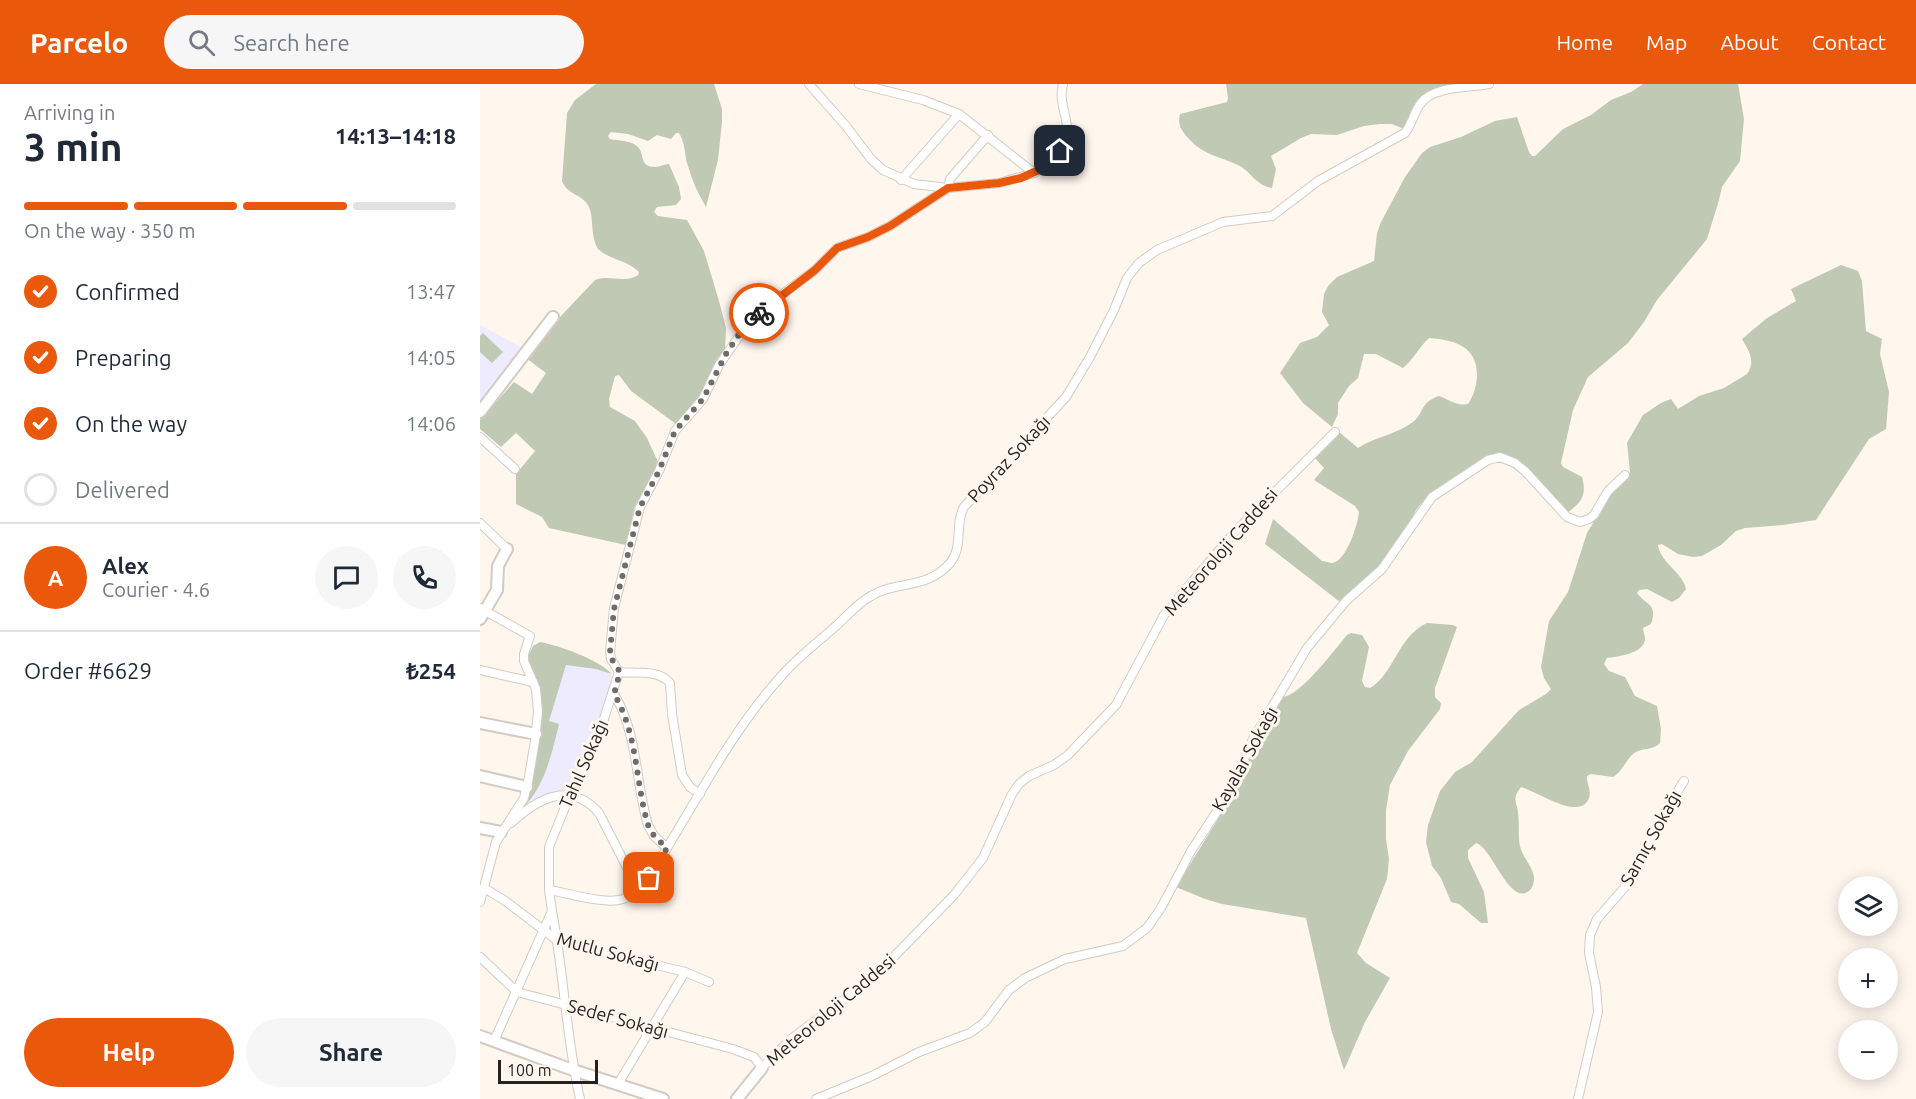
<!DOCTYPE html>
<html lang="en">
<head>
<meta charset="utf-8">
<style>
  body { margin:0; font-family:Ubuntu,sans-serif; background:#f6f6f7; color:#1f2937; height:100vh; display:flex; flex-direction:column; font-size:22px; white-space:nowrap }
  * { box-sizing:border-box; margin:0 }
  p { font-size:20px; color:#747a83 }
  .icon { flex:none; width:33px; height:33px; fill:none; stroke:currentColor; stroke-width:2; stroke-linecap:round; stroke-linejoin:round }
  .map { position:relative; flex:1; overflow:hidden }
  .sheet { display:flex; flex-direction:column; background:#fff; width:480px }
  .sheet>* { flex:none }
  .tools { position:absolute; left:1358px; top:792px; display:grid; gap:12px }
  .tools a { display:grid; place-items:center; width:60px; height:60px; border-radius:50%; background:#fff; box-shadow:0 3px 15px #0003; font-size:30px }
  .scale { position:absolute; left:18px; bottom:15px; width:100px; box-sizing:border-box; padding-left:6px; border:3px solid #25221f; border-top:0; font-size:16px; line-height:21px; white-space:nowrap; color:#25221f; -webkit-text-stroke:4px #fff6ee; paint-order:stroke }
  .pin { position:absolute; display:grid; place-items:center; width:51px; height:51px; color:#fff; margin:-26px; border-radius:12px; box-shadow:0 3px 9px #0006 }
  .courier { position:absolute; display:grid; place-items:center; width:60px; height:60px; margin:-30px; border:4px solid #ea580c; border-radius:50%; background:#fff; color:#222; box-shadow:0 2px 8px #0007 }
  .summary em { font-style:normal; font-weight:600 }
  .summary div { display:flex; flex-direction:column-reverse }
  .summary { display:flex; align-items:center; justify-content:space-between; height:102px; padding:0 24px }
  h1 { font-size:39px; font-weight:600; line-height:45px }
  .bar { display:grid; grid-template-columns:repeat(4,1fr); gap:9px 6px; align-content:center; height:72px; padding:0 24px }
  .bar i { height:8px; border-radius:4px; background:#e0e1e3 }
  .bar .selected { background:#ea580c }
  .bar p { grid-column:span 4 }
  .line { display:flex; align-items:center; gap:15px; padding:0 24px; border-top:2px solid #e0e1e3 }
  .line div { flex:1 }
  .round { display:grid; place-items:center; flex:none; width:63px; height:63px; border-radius:32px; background:#f6f6f7 }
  ol { padding:0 24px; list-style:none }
  li { display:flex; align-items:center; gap:18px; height:66px }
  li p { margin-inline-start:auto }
  li .icon { padding:6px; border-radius:50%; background:#ea580c; color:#fff; stroke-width:4 }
  li:last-child { color:#747a83 }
  li i { width:33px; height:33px; border:3px solid #e0e1e3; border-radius:50% }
  .button { display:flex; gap:12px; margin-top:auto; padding:12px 24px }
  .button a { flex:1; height:69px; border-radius:36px; background:#ea580c; color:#fff; font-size:24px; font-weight:600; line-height:69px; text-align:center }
  .button a+a { background:#f6f6f7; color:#1f2937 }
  header { display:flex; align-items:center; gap:36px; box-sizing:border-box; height:84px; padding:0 30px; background:#ea580c; color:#fff }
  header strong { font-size:28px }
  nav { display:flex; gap:33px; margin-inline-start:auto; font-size:21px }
  .search { width:420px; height:54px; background:#f6f6f7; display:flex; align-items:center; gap:15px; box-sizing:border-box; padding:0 21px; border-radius:33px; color:#747a83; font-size:22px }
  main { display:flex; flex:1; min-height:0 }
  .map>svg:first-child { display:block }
  .education { fill:#edebfd }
  .green { fill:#c0c9b3 }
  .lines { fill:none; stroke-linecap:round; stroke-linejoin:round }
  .street-casing { stroke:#d3cac3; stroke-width:10 }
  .secondary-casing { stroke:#d3cac3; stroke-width:14 }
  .street { stroke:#fff; stroke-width:8 }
  .secondary { stroke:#fff; stroke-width:10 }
  .done { stroke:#716c67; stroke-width:6; stroke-dasharray:0 10.8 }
  .route { stroke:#ea580c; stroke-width:8 }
  .labels { text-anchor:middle; stroke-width:6; stroke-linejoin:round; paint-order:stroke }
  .street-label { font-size:18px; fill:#25221f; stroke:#fff6ee }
</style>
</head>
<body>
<header>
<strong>Parcelo</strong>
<div class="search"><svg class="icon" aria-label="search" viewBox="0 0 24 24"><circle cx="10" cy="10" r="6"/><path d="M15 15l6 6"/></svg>Search here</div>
<nav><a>Home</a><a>Map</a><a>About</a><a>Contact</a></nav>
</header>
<main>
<section class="sheet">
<div class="summary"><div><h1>3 min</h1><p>Arriving in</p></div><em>14:13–14:18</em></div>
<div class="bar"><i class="selected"></i><i class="selected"></i><i class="selected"></i><i></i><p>On the way · 350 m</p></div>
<ol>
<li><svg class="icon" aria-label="check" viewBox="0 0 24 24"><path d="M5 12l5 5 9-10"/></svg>Confirmed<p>13:47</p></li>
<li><svg class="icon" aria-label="check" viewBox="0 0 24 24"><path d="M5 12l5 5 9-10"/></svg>Preparing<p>14:05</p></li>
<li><svg class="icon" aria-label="check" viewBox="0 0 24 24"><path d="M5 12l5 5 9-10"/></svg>On the way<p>14:06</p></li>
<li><i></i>Delivered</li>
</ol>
<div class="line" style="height:108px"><b class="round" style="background:#ea580c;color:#fff">A</b><div><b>Alex</b><p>Courier · 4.6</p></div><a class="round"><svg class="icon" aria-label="chat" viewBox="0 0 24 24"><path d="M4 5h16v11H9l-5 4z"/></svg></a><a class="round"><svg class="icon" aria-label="phone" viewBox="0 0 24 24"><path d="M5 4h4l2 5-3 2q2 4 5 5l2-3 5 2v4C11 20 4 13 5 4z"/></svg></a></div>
<div class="line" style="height:78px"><div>Order #6629</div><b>₺254</b></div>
<div class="button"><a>Help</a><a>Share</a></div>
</section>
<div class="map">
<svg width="1436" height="1015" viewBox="0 0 1436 1015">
  <rect width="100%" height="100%" fill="#fff6ee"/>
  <g class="education">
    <path d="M0,241L44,265L0,319Z"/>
    <path d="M60,558L78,563L118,580L126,584L133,594L132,606L112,657L87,705L52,716L45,723L60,642L48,572L53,562Z"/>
  </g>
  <g class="green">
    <path d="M116,0H234L242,25V38L238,76L226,123C218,110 212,96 208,82C204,71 206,60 199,49H196L191,55L177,51L168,57L148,50L131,48L128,52L130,55C139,57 151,56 158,63C165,70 159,83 175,83C180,83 184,80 189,80L199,103L201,115L196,121L177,123L174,128L178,132L207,136L224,167L239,217L246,244L245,266L220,314L196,340L151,307L139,291L135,292L129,315L130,323L155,337L167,354L179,380L155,422L146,461L69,444L62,433L36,420V390L55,367L36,349L21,363L0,345V336L34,298L52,310L66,289L46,274L81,232L115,196C129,190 144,200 158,191L159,188C149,177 130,176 118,165C110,151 114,134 109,123C103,110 87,111 82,97L87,29L95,16Z"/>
    <path d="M746,0H991C946,5 945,5 924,45L912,40H900L884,42L857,51L831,50L821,54L791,72L796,85L792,104C775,101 773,89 758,81C739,72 725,72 709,55C702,47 697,41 700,30L747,18L748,14Z"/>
    <path d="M1163,0H1258L1264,35L1260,77L1242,103L1239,116L1227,155L1177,216L1164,238L1148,259L1108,293L1093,326L1081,379L1083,383L1102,393C1107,411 1102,418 1087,429L1037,377L1004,374L944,416L936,426L926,447L909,471L892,492L860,518L785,460L793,435L842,477C844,477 850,479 852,479C866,478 878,440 879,428L875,422L834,396L844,384L833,372L859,348L878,364C896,352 916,351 933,338C945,328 939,319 959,312C970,316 976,322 988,320C994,311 996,303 997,293C998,263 976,256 949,254C939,263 934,275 923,284L896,270H884L878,294L869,302L858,319V330L852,343L823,319L800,289L820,259L837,253L849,241L842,228L844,210L848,202L857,193L894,177L897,149L901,138L925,93L942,69L950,63L981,53L1015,37L1037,33L1049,68L1052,72H1055L1083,45L1111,31L1131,16L1151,8Z"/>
    <path d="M1361,181L1378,187L1382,197L1386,247L1402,255L1400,270L1409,308L1406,345L1389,355L1336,436L1303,441L1265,444L1256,447L1241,461L1222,472L1213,473L1198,470L1182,460L1178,461C1181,480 1202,487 1206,505L1199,514L1192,518L1167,505L1159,506L1157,509C1167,522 1178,520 1171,540L1163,544C1163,548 1165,551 1165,554C1166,569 1137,573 1127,574L1124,580L1129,587L1145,593L1155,612L1177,622L1181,645L1180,659C1173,667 1161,663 1153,670C1145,677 1143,687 1133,693L1111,690L1107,692C1106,700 1112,706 1109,714C1100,738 1057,707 1041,703C1039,706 1037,708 1036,711C1034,718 1038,723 1038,729C1040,742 1037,753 1041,766C1045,776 1054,785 1054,795C1054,799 1052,805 1049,807C1029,822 1012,763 996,759L988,766V774L1004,808L1008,839H1001L979,820L971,818L961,794L952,782L946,758L948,741L960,707L975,688L992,678L1039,626L1066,610L1071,605L1064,594L1061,583L1069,537L1088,508L1107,449L1132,408L1150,388L1147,359L1163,331L1181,319L1191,315L1198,325L1219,312L1244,304L1267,290C1276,277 1269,267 1262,255L1287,234L1316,217L1311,205Z"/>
    <path d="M3,249L23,268L12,279L0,268V252Z"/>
    <path d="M947,539L973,541L977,543L955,604V613L961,619L960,625L928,667L910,701L906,726V755L909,775L907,795L877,869L886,879L910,894L885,938L864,986L851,945L826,834L742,820L725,815L696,803L741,730L802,613C820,613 855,565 867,551L871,549L882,551L889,563L882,597L885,603L890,604C915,589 917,553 947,539Z"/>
    <path d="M60,558C81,562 117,575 132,590L116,585L86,581L69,637L79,640C71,673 63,711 34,731L39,725L60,642L48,572L53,562Z"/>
  </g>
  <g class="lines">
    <defs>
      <g id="street">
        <path d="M329,0L366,42L391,75L403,86L434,100L468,104L470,95L508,51"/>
        <path d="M554,89C569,80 591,62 587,42C585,26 579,16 583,0"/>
        <path d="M421,96L479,30"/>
        <path d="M0,353L35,385"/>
        <path d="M0,439L27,465"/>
        <path d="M0,524L50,552L44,570V577L56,605L58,628L55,657L48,698L44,714L16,758L0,818"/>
        <path d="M0,586L53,598"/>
        <path d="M139,588C155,590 179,585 190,599L192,630L202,691L210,703L220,710"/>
        <path d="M134,610C158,649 155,697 168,741L174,752L187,764"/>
        <path d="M31,739C57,715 90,696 119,729L158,805"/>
        <path d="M4,804L24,816L78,857L205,888L229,898"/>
        <path d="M69,806C88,809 125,821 143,815C154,811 162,801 169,793C213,725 249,648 305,588C321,571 339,557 356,542C367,532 378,519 391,512C417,496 447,506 470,479C484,462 474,441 484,423L586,313L610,273L634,226L647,194L659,179L677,166L743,138L792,132L838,97L925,49C932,40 934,28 941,19C954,2 989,4 1009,0"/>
        <path d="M72,827C84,890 86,953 100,1015"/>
        <path d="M0,873L37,908L253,965L274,973L282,984L311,955L394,893L474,811L503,774L532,710L539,700L549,692L574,681L588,671L636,621L684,531L753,450L855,348"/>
        <path d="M14,957L72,827L69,806V763L90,711L120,647L139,588L131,575L130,568L134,524L160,423L179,387L195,347L223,315L239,281L267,241L284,224L335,186L357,164L388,153L410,142L468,104L519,99L554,89L479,30L443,16L379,0"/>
        <path d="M138,1000L205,888"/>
        <path d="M336,1015L392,992L439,968L490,949L505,938L529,906L545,894L585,875L643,862L667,844L681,824L711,767L747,712L772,657L827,564L866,517L902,485L952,413L1008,376L1020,373L1035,379L1045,387L1087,433L1100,438L1109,435L1114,431L1128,407L1145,391"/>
        <path d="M1098,1015L1118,928L1116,903L1109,869L1110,851L1117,835L1152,795L1159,783L1185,727L1204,697"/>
      </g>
      <g id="secondary">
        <path d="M0,328L73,233"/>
        <path d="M0,535L17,506L18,482L27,465"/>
        <path d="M0,639L56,650"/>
        <path d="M0,692L47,703"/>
        <path d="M0,744L21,748"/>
        <path d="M0,952L93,986L183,1015"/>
        <path d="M257,1015L282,984"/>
      </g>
    </defs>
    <use href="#street" class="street-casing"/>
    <use href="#secondary" class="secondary-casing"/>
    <use href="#street" class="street"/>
    <use href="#secondary" class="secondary"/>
  </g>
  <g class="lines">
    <path class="done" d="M169,794L187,764L174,752L168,741C155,697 158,650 134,610L140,588L131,574L130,568L134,525L160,423L179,387L195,347L223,315L246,270L258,252L279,229"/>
    <path class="route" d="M279,229L335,186L357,164L388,153L410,142L468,104L519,99L541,94L561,85L580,67"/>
  </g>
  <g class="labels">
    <g class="street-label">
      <text transform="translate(529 375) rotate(-47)" y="6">Poyraz Sokağı</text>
      <text transform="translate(741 468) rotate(-49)" y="6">Meteoroloji Caddesi</text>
      <text transform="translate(765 675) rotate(-61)" y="6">Kayalar Sokağı</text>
      <text transform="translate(104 680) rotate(-66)" y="6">Tahıl Sokağı</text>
      <text transform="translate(1171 754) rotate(-61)" y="6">Sarnıç Sokağı</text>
      <text transform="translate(128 868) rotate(15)" y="6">Mutlu Sokağı</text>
      <text transform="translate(351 926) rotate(-40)" y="6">Meteoroloji Caddesi</text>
      <text transform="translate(138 935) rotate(15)" y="6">Sedef Sokağı</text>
    </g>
  </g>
</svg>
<div class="tools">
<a><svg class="icon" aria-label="layers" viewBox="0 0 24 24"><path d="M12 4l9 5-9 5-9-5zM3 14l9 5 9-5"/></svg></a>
<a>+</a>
<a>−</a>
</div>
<div class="scale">100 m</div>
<div class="pin" style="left:169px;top:794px;background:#ea580c"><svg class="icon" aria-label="bag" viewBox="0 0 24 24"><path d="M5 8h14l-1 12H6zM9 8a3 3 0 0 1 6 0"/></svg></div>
<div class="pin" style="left:580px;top:67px;background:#1f2937"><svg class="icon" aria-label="home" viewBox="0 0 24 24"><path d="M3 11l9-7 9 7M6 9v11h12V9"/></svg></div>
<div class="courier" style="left:279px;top:229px"><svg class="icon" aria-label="bike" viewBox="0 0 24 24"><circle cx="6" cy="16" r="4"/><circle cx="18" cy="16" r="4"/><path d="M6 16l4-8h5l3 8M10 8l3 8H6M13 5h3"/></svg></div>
</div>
</main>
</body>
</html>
